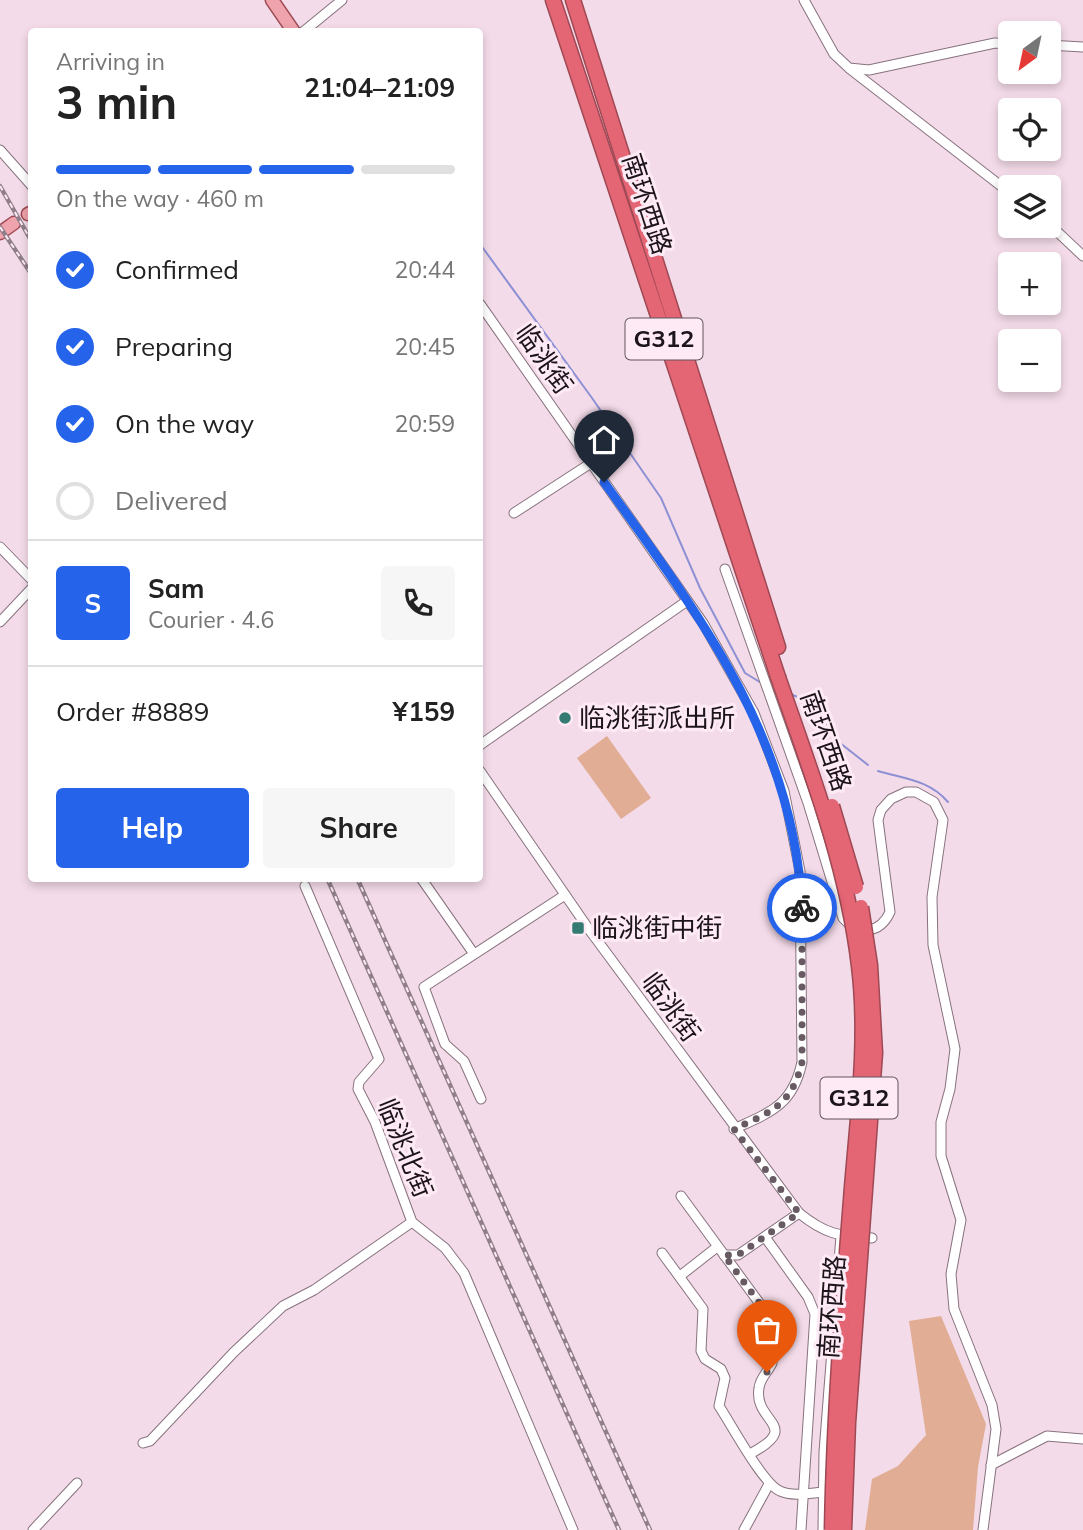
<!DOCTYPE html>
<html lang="en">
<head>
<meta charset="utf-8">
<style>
  body { margin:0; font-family:Mulish,"Noto Sans SC",sans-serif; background:#f6f6f6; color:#222; height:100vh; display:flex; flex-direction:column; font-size:26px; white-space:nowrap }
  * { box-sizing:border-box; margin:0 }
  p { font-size:23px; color:#767676 }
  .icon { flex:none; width:38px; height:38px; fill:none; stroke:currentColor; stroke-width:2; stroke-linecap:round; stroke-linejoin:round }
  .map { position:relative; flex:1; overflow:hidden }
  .details { position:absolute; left:28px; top:28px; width:455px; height:854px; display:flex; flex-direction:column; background:#fff; border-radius:7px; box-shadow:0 4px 10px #0003 }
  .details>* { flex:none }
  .needle { width:46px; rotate:213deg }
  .buttons { position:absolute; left:998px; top:21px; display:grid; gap:14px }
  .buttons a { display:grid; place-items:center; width:63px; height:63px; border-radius:7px; background:#fff; box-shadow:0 4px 10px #0003; font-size:35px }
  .pin { position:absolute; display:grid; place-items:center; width:60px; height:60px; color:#fff; margin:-72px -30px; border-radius:50% 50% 50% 0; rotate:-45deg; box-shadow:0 0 7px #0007 }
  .pin .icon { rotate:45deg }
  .courier { position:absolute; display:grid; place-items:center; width:70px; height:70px; margin:-35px; border:5px solid #2563eb; border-radius:50%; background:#fff; color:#222; box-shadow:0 2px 9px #0007 }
  .head em { font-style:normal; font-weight:700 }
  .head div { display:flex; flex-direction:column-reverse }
  .head { display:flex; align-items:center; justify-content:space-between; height:119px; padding:0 28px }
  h1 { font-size:46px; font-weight:700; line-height:52px }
  .bar { display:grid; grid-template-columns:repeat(4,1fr); gap:10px 7px; align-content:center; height:84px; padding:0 28px }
  .bar i { height:9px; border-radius:5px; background:#e0e0e0 }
  .bar .active { background:#2563eb }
  .bar p { grid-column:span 4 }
  .line { display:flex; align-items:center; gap:18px; padding:0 28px; border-top:2px solid #e0e0e0 }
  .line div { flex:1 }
  .round { display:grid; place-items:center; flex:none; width:74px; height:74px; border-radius:7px; background:#f6f6f6 }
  ol { padding:0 28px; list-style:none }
  li { display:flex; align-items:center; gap:21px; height:77px }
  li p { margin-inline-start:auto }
  li .icon { padding:7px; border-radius:50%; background:#2563eb; color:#fff; stroke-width:4 }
  li:last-child { color:#767676 }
  li i { width:38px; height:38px; border:4px solid #e0e0e0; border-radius:50% }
  .button { display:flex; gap:14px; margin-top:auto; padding:14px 28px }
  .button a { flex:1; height:80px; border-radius:7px; background:#2563eb; color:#fff; font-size:28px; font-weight:700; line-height:80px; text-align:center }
  .button a+a { background:#f6f6f6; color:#222 }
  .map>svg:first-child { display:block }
  .green { fill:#e1ad94 }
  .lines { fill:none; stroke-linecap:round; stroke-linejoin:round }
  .stream { stroke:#8d91d4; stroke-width:2 }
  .minor-casing { stroke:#87727e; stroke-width:11 }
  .major-casing { stroke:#9e4954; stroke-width:15 }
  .highway-casing { stroke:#9e4954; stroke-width:17 }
  .minor { stroke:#fff; stroke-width:9 }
  .major { stroke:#efa3ac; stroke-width:12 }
  .highway { stroke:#e46574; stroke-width:14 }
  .rail-casing { stroke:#907f89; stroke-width:4.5 }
  .rail { stroke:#feeaf5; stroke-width:2; stroke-dasharray:5; stroke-linecap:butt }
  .highway-bridge-casing { stroke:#9e4954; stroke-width:17; stroke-linecap:butt }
  .highway-bridge { stroke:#e46574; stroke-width:14 }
  .done { stroke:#685a62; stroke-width:7; stroke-dasharray:0 12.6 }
  .route { stroke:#2563eb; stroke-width:9 }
  .poi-dot { fill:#347b73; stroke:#feeaf5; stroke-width:2.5 }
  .labels { text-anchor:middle; stroke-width:6; stroke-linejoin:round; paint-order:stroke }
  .shield { fill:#feeaf5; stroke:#60545b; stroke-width:2 }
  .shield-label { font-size:24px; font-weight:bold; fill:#1c1419 }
  .street-label { font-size:26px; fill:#1c1419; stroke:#feeaf5 }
  .poi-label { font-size:26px; fill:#1c1419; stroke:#feeaf5; text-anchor:start }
</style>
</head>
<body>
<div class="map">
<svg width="1083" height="1530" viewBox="0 0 1083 1530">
  <rect width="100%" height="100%" fill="#f4dbe9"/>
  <g class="green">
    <path d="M607,736L651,798L621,819L577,758Z"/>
    <path d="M941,1316L986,1424L978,1467L973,1530H865L872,1479L898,1466L926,1435L909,1321Z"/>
  </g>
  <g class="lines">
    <g class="stream">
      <path d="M480,244L592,398L661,498L700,588L745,673L763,684"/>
      <path d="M791,694L814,705L835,739L868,765"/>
      <path d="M878,771C905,779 929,780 948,802"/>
    </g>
    <defs>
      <g id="minor">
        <path d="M804,0L834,54L849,68L869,70L995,43L1010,44"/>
        <path d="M303,32L342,0"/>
        <path d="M1048,45L1083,47"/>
        <path d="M850,69L1010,193"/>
        <path d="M0,150L32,186"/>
        <path d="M1048,223L1083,256"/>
        <path d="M480,304L703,623L754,713L784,791L800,871L802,1062C793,1105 771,1112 734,1129"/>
        <path d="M514,513L591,463"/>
        <path d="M0,547L32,580"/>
        <path d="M725,569L808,803L843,918C858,936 880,934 890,912L878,820L881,810L891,799L906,792H916L934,802L943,820L932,897L933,945L955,1049L950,1089L941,1122V1156L961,1220L951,1274L954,1309L992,1405L996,1429L983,1530"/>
        <path d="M0,622L32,588"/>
        <path d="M480,745L687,601"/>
        <path d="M480,771L588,928L799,1213C825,1234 838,1236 872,1238"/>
        <path d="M421,878L474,954"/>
        <path d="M305,886L379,1059L359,1082L358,1089L375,1122L412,1222L445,1248L464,1273L573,1530"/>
        <path d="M481,1099L464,1061L445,1044L424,987L565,895"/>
        <path d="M681,1196L763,1308L768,1319L763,1337L772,1363C768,1372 760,1378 759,1388C753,1423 804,1425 750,1454"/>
        <path d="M765,1237L808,1297L815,1314L801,1530"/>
        <path d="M662,1253L703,1309L701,1351L705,1359L721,1369L725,1378L719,1406C731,1424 763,1484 780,1491C793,1497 810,1493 824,1492"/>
        <path d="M724,1255H738L799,1213"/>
        <path d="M680,1276L717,1247"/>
        <path d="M143,1443L150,1441L234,1352L283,1306L314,1290L412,1222"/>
        <path d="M991,1465L1047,1436L1083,1439"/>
        <path d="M33,1530L77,1483"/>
        <path d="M744,1530L769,1484"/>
        <path d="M823,1530L824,1452L841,1236"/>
      </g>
      <g id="major">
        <path d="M272,0L294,32"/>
        <path d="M28,214L32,212"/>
        <path d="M0,233L14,223"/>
      </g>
      <g id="highway">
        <path d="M553,0L778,677"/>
        <path d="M573,0L778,647"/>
      </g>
    </defs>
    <use href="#minor" class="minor-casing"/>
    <use href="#major" class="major-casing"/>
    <use href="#highway" class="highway-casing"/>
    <use href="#minor" class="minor"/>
    <use href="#major" class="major"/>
    <use href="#highway" class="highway"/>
    <defs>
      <g id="rail">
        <path d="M0,186L32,242"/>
        <path d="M0,227L32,275"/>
        <path d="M327,878L619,1530"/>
        <path d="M357,878L650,1530"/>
      </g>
    </defs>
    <use href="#rail" class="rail-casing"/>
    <use href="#rail" class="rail"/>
    <defs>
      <g id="highway-bridge">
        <path d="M778,677C811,772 847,865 859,966C868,1039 858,1114 852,1187C843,1302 834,1415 832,1530"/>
        <path d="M832,806L856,887"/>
        <path d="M844,1530L848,1423L875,1053L870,965L861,907"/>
      </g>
    </defs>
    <use href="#highway-bridge" class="highway-bridge-casing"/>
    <use href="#highway-bridge" class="highway-bridge"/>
  </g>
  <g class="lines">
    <path class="done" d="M767,1372L772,1358L763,1331L768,1320L763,1308L724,1255H738L799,1213L734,1129C771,1112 792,1105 802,1062V908"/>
    <path class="route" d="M604,482C699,615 794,738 802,908"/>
  </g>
  <g class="poi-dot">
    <circle cx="565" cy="718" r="7"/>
    <rect x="571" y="921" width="14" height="14" rx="3.5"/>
  </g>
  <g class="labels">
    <g class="shield">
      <rect x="625.5" y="318.5" width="77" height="41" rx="5"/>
      <rect x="820.5" y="1077.5" width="77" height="41" rx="5"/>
    </g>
    <g class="shield-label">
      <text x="664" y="347">G312</text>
      <text x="859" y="1106">G312</text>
    </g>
    <g class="street-label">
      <text transform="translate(647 204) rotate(72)" y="9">南环西路</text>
      <text transform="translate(544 359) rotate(55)" y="9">临洮街</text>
      <text transform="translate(826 741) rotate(71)" y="9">南环西路</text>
      <text transform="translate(671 1007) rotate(54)" y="9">临洮街</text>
      <text transform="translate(405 1148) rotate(68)" y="9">临洮北街</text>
      <text transform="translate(832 1307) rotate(-86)" y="9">南环西路</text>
    </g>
    <g class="poi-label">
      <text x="579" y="727">临洮街派出所</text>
      <text x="592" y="937">临洮街中街</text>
    </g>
  </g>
</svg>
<div class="buttons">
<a><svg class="needle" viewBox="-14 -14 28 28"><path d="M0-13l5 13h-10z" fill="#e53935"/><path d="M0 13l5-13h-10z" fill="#767676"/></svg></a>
<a><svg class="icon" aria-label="locate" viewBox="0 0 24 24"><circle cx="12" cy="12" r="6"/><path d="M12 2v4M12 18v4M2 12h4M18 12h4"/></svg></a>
<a><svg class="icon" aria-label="layers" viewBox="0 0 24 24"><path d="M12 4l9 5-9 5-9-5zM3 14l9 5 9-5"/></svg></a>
<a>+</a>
<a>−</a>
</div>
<div class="pin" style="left:767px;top:1372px;background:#ea580c"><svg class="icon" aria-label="bag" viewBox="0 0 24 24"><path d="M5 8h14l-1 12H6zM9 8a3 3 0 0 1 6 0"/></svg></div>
<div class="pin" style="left:604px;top:482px;background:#1f2937"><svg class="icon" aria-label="home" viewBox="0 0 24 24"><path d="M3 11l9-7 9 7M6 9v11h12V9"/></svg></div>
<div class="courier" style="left:802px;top:908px"><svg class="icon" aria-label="bike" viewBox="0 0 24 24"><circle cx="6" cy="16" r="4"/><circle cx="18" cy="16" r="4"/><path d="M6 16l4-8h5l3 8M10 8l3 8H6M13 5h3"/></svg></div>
<section class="details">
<div class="head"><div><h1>3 min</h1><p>Arriving in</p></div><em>21:04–21:09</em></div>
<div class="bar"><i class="active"></i><i class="active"></i><i class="active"></i><i></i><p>On the way · 460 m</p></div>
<ol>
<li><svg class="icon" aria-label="check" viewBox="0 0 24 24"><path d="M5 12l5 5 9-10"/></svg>Confirmed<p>20:44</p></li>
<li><svg class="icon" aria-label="check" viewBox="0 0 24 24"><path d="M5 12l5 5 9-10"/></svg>Preparing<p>20:45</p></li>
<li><svg class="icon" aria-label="check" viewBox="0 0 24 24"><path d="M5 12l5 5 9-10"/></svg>On the way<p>20:59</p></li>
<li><i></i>Delivered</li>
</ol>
<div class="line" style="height:126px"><b class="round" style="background:#2563eb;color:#fff">S</b><div><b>Sam</b><p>Courier · 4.6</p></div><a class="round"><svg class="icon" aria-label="phone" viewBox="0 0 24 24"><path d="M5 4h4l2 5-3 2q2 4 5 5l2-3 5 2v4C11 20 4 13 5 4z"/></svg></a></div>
<div class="line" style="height:91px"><div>Order #8889</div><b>¥159</b></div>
<div class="button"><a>Help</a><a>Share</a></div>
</section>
</div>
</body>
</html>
